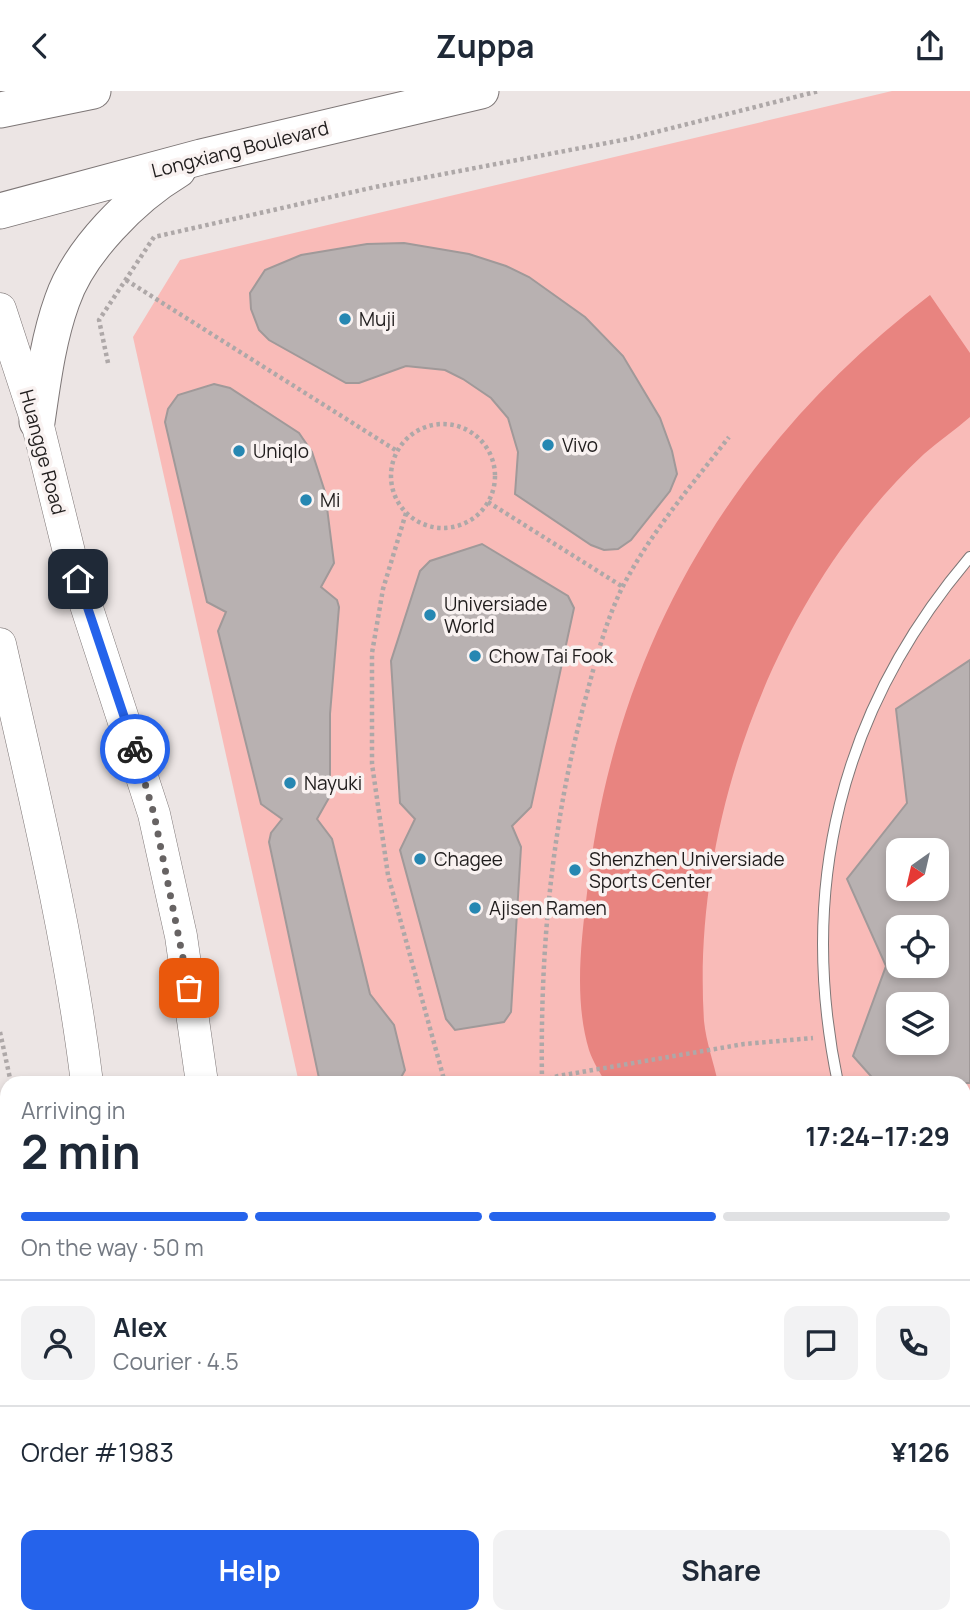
<!DOCTYPE html>
<html lang="en">
<head>
<meta charset="utf-8">
<style>
  body { margin:0; font-family:Manrope,sans-serif; background:#f2f2f3; color:#1f2937; height:100vh; display:flex; flex-direction:column; font-size:26px; white-space:nowrap }
  * { box-sizing:border-box; margin:0 }
  p { font-size:23px; color:#747a83 }
  .icon { flex:none; width:38px; height:38px; fill:none; stroke:currentColor; stroke-width:2; stroke-linecap:round; stroke-linejoin:round }
  .map { position:relative; flex:1; overflow:hidden }
  .drawer { position:absolute; left:0px; top:985px; width:971px; height:548px; display:flex; flex-direction:column; background:#fff; border-radius:21px 21px 0 0; box-shadow:0 4px 10px #0003 }
  .drawer>* { flex:none }
  .needle { width:46px; rotate:214deg }
  .fabs { position:absolute; left:886px; top:747px; display:grid; gap:14px }
  .fabs a { display:grid; place-items:center; width:63px; height:63px; border-radius:14px; background:#fff; box-shadow:0 4px 10px #0003; font-size:35px }
  .pin { position:absolute; display:grid; place-items:center; width:60px; height:60px; color:#fff; margin:-30px; border-radius:14px; box-shadow:0 4px 10px #0006 }
  .courier { position:absolute; display:grid; place-items:center; width:70px; height:70px; margin:-35px; border:5px solid #2563eb; border-radius:50%; background:#fff; color:#222; box-shadow:0 2px 9px #0007 }
  .summary em { font-style:normal; font-weight:700 }
  .summary div { display:flex; flex-direction:column-reverse }
  .summary { display:flex; align-items:center; justify-content:space-between; height:119px; padding:0 21px }
  h1 { font-size:46px; font-weight:700; line-height:52px }
  .bar { display:grid; grid-template-columns:repeat(4,1fr); gap:10px 7px; align-content:center; height:84px; padding:0 21px }
  .bar i { height:9px; border-radius:5px; background:#e0e1e3 }
  .bar .selected { background:#2563eb }
  .bar p { grid-column:span 4 }
  .line { display:flex; align-items:center; gap:18px; padding:0 21px; border-top:2px solid #e0e1e3 }
  .line div { flex:1 }
  .round { display:grid; place-items:center; flex:none; width:74px; height:74px; border-radius:14px; background:#f2f2f3 }
  .cta { display:flex; gap:14px; margin-top:auto; padding:14px 21px }
  .cta a { flex:1; height:80px; border-radius:14px; background:#2563eb; color:#fff; font-size:28px; font-weight:700; line-height:80px; text-align:center }
  .cta a+a { background:#f2f2f3; color:#1f2937 }
  header { display:flex; justify-content:space-between; align-items:center; height:91px; padding:0 21px; background:#fff; font-size:32px; font-weight:700 }
  .map>svg:first-child { display:block }
  .green { fill:#f9bbb8; fill-rule:evenodd }
  .water { fill:#e88480 }
  .building { fill:#b8b1b1; stroke:#a09999; stroke-width:2; fill-rule:evenodd }
  .lines { fill:none; stroke-linecap:round; stroke-linejoin:round }
  .lane-casing { stroke:#7d7676; stroke-width:12 }
  .secondary-casing { stroke:#7d7676; stroke-width:33 }
  .primary-casing { stroke:#7d7676; stroke-width:37 }
  .path { stroke:#aea8a8; stroke-width:4.5; stroke-dasharray:3.5 3.5; stroke-linecap:butt }
  .lane { stroke:#fff; stroke-width:10 }
  .secondary { stroke:#fff; stroke-width:32 }
  .primary { stroke:#fff; stroke-width:35 }
  .done { stroke:#676363; stroke-width:7; stroke-dasharray:0 12.6 }
  .route { stroke:#2563eb; stroke-width:9 }
  .poi-dot { fill:#2687b2; stroke:#f9f2f1; stroke-width:2.5 }
  .labels { text-anchor:middle; stroke-width:7; stroke-linejoin:round; paint-order:stroke }
  .street-label { font-size:19px; fill:#201d1d; stroke:#f9f2f1 }
  .poi-label { font-size:19px; fill:#201d1d; stroke:#f9f2f1; text-anchor:start }
</style>
</head>
<body>
<header><svg class="icon" aria-label="back" viewBox="0 0 24 24"><path d="M15 5l-7 7 7 7"/></svg>Zuppa<svg class="icon" aria-label="share" viewBox="0 0 24 24"><path d="M12 15V3M7 8l5-5 5 5M5 13v7h14v-7"/></svg></header>
<div class="map">
<svg width="970" height="1532" viewBox="0 0 970 1532">
  <rect width="100%" height="100%" fill="#ece5e4"/>
  <path class="green" d="M892,0H970V1532H274L275,1526H964V992H299L133,246L180,169ZM898,760H936V798H898ZM898,836H936V875H898ZM898,914H936V952H898Z"/>
  <path class="water" d="M930,204L970,262V326C955,339 939,350 924,363C776,501 691,729 704,930C706,951 714,972 718,992H606C600,982 593,971 589,959C574,909 581,852 587,802C614,555 734,354 930,204Z"/>
  <g class="building">
    <path d="M404,152L469,163L506,175L529,186L585,226L623,265L660,327L672,360L677,383L670,400L631,449L618,458L604,459L591,454L515,403L518,361L508,327L491,307L463,288L445,279L406,275L359,292H346L269,249L259,239L251,218L250,202L265,179L301,164L367,153Z"/>
    <path d="M214,293L230,297L299,342L312,361L325,401L334,472L321,496L337,509L339,516L330,623V705L317,728L332,748L370,903L394,934L405,979L398,992H320L269,751L271,742L282,728L261,713L218,540L226,521L207,511L165,331L168,318L178,304Z"/>
    <path d="M482,453L568,505L574,517L531,716L512,735L521,756L511,921L504,931L455,939L446,928L400,759L415,728L400,712L391,570L420,480L430,470Z"/>
    <path d="M970,569V992H877L853,965L886,875L847,788L907,712L896,618ZM898,760H936V798H898ZM898,836H936V875H898ZM898,914H936V952H898Z"/>
  </g>
  <g class="lines">
    <defs>
      <g id="lane">
        <path d="M838,992C797,797 840,619 970,466"/>
        <path d="M964,1237L970,1244"/>
        <path d="M564,1526L573,1532"/>
        <path d="M437,1532L442,1526"/>
      </g>
      <g id="secondary">
        <path d="M0,218L37,331L70,465L154,723L181,845L202,992"/>
        <path d="M0,553C33,699 69,844 87,992"/>
        <path d="M73,1532L74,1526"/>
        <path d="M189,1532L190,1526"/>
      </g>
      <g id="primary">
        <path d="M0,19L93,0"/>
        <path d="M0,120L201,66L481,0"/>
        <path d="M37,331C43,290 48,249 62,210C79,160 133,106 178,79"/>
      </g>
    </defs>
    <use href="#lane" class="lane-casing"/>
    <use href="#secondary" class="secondary-casing"/>
    <use href="#primary" class="primary-casing"/>
    <g class="path">
      <path d="M126,189L397,360"/>
      <path d="M108,272L99,229L154,146L375,96L628,48L819,0"/>
      <circle cx="443" cy="385" r="52"/>
      <path d="M488,411L623,496"/>
      <path d="M406,422L383,498L372,562V673L388,784L445,992"/>
      <path d="M0,941L11,992"/>
      <path d="M542,990C540,861 551,738 584,613C595,573 604,534 622,497C650,442 692,394 729,346"/>
      <path d="M535,992L558,985L744,953L813,947"/>
      <path d="M804,1526L813,1532"/>
      <path d="M958,1526L967,1532"/>
      <path d="M18,1532L19,1526"/>
      <path d="M263,1532L264,1526"/>
    </g>
    <use href="#lane" class="lane"/>
    <use href="#secondary" class="secondary"/>
    <use href="#primary" class="primary"/>
  </g>
  <g class="lines">
    <path class="done" d="M135,658L154,723L189,897"/>
    <path class="route" d="M78,488L135,658"/>
  </g>
  <g class="poi-dot">
    <circle cx="345" cy="228" r="7"/>
    <circle cx="548" cy="354" r="7"/>
    <circle cx="239" cy="360" r="7"/>
    <circle cx="306" cy="409" r="7"/>
    <circle cx="430" cy="524" r="7"/>
    <circle cx="475" cy="565" r="7"/>
    <circle cx="290" cy="692" r="7"/>
    <circle cx="420" cy="768" r="7"/>
    <circle cx="575" cy="779" r="7"/>
    <circle cx="475" cy="817" r="7"/>
  </g>
  <g class="labels">
    <g class="street-label">
      <text transform="translate(240 58) rotate(-14)" y="7">Longxiang Boulevard</text>
      <text transform="translate(43 361) rotate(75)" y="7">Huangge Road</text>
    </g>
    <g class="poi-label">
      <text x="359" y="235">Muji</text>
      <text x="562" y="361">Vivo</text>
      <text x="253" y="367">Uniqlo</text>
      <text x="320" y="416">Mi</text>
      <text x="444" y="520">Universiade<tspan x="444" dy="22">World</tspan></text>
      <text x="489" y="572">Chow Tai Fook</text>
      <text x="304" y="699">Nayuki</text>
      <text x="434" y="775">Chagee</text>
      <text x="589" y="775">Shenzhen Universiade<tspan x="589" dy="22">Sports Center</tspan></text>
      <text x="489" y="824">Ajisen Ramen</text>
    </g>
  </g>
</svg>
<div class="fabs">
<a><svg class="needle" viewBox="-14 -14 28 28"><path d="M0-13l5 13h-10z" fill="#e53935"/><path d="M0 13l5-13h-10z" fill="#747a83"/></svg></a>
<a><svg class="icon" aria-label="locate" viewBox="0 0 24 24"><circle cx="12" cy="12" r="6"/><path d="M12 2v4M12 18v4M2 12h4M18 12h4"/></svg></a>
<a><svg class="icon" aria-label="layers" viewBox="0 0 24 24"><path d="M12 4l9 5-9 5-9-5zM3 14l9 5 9-5"/></svg></a>
</div>
<div class="pin" style="left:189px;top:897px;background:#ea580c"><svg class="icon" aria-label="bag" viewBox="0 0 24 24"><path d="M5 8h14l-1 12H6zM9 8a3 3 0 0 1 6 0"/></svg></div>
<div class="pin" style="left:78px;top:488px;background:#1f2937"><svg class="icon" aria-label="home" viewBox="0 0 24 24"><path d="M3 11l9-7 9 7M6 9v11h12V9"/></svg></div>
<div class="courier" style="left:135px;top:658px"><svg class="icon" aria-label="bike" viewBox="0 0 24 24"><circle cx="6" cy="16" r="4"/><circle cx="18" cy="16" r="4"/><path d="M6 16l4-8h5l3 8M10 8l3 8H6M13 5h3"/></svg></div>
<section class="drawer">
<div class="summary"><div><h1>2 min</h1><p>Arriving in</p></div><em>17:24–17:29</em></div>
<div class="bar"><i class="selected"></i><i class="selected"></i><i class="selected"></i><i></i><p>On the way · 50 m</p></div>
<div class="line" style="height:126px"><a class="round"><svg class="icon" aria-label="person" viewBox="0 0 24 24"><circle cx="12" cy="8" r="4"/><path d="M4 21q1-7 8-7t8 7"/></svg></a><div><b>Alex</b><p>Courier · 4.5</p></div><a class="round"><svg class="icon" aria-label="chat" viewBox="0 0 24 24"><path d="M4 5h16v11H9l-5 4z"/></svg></a><a class="round"><svg class="icon" aria-label="phone" viewBox="0 0 24 24"><path d="M5 4h4l2 5-3 2q2 4 5 5l2-3 5 2v4C11 20 4 13 5 4z"/></svg></a></div>
<div class="line" style="height:91px"><div>Order #1983</div><b>¥126</b></div>
<div class="cta"><a>Help</a><a>Share</a></div>
</section>
</div>
</body>
</html>
